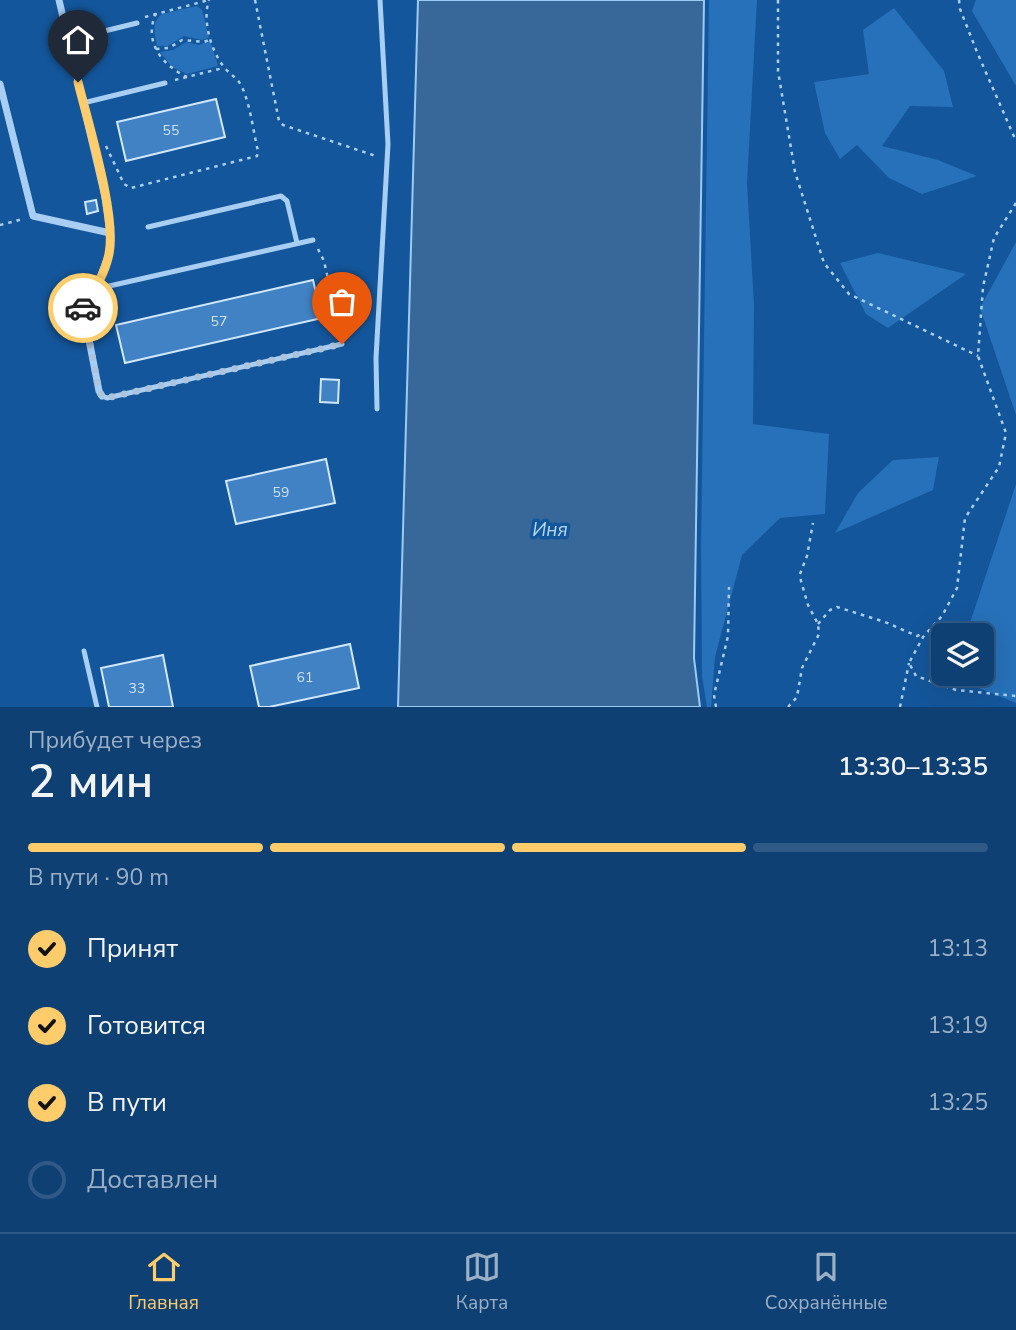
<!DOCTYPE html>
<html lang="ru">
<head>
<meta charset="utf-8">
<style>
  body { margin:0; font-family:"Nunito Sans",sans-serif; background:#184779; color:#f1f3f6; height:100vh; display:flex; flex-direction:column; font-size:26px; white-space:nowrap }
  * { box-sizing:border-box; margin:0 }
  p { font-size:23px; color:#9bafc5 }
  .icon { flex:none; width:38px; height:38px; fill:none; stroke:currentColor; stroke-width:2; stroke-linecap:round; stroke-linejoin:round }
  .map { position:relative; height:707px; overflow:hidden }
  .details { display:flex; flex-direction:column; background:#0f4074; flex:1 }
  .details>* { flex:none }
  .fabs { position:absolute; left:931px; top:623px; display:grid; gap:14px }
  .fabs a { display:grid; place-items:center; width:63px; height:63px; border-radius:10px; background:#0f4074; box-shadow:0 7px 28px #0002,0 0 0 2px #2f5986; font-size:35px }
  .pin { position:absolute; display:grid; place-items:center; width:60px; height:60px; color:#fff; margin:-72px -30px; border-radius:50% 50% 50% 0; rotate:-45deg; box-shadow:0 0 7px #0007 }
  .pin .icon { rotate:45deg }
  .courier { position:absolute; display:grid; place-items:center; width:70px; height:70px; margin:-35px; border:5px solid #ffcc6b; border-radius:50%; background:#fff; color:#222; box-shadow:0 2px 9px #0007 }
  .summary em { font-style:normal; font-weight:600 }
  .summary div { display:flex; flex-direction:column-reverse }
  .summary { display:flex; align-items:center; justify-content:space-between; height:119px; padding:0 28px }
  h1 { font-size:46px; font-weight:600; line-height:52px }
  .bar { display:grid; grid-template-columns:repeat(4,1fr); gap:10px 7px; align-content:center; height:84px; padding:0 28px }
  .bar i { height:9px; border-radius:5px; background:#2f5986 }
  .bar .on { background:#ffcc6b }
  .bar p { grid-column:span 4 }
  ol { padding:0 28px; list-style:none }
  li { display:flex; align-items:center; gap:21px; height:77px }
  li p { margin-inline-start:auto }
  li .icon { padding:7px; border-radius:50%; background:#ffcc6b; color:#111; stroke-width:4 }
  li:last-child { color:#9bafc5 }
  li i { width:38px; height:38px; border:4px solid #2f5986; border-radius:50% }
  .tabs { display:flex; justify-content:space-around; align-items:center; height:98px; border-top:2px solid #2f5986; background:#0f4074; font-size:19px; color:#9bafc5 }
  .tabs a { display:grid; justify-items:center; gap:4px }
  .tabs .on { color:#ffcc6b }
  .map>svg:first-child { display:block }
  .green { fill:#2671b9 }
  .water { fill:#38689a; stroke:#9bcaf6; stroke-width:2 }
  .building { fill:#4182c4; stroke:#d1e7fd; stroke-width:2 }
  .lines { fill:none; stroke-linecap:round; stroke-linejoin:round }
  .path { stroke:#a9cef3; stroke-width:2.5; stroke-dasharray:3.5 5; stroke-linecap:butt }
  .service { stroke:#a9cef3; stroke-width:5 }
  .minor { stroke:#a9cef3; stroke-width:7 }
  .done { stroke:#adc4dc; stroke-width:7; stroke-dasharray:0 12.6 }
  .route { stroke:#ffcc6b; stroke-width:9 }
  .labels { text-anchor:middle; stroke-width:7; stroke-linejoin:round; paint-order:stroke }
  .number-label { font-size:14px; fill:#d0e0f0 }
  .water-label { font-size:19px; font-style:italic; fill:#b5d8fa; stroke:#14569b }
</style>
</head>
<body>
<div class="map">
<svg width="1016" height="707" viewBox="0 0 1016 707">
  <rect width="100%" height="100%" fill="#14569b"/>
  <g class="green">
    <path d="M709,0H757L747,183L754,305L753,424L829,434L825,514L780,518L742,555L715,657L711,707H707L702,676L701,544Z"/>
    <path d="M976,0H1016V86L972,11Z"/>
    <path d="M197,6L202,10L209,38L202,40L184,36L168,46H157C155,34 151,22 162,14Z"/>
    <path d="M894,8L944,71L953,107L910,106L882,146L938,160L977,176L922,194L889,178L857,145L840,159L825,133L814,82L869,74L863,30Z"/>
    <path d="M210,40L218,66L187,74L172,67L160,52L173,50L186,42L199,45Z"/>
    <path d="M1016,242V415L980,308Z"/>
    <path d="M878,253L966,274L888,328L866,314L840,263Z"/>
    <path d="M939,457L933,490L835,533L858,493L893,460Z"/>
    <path d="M1016,484V703L952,677L953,674H982V635H966Z"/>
  </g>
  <path class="water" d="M418,0H704L694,658L700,707H398Z"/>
  <g class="building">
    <path d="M216,99L225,137L126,161L117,122Z"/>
    <path d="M96,200L98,211L87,214L85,202Z"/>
    <path d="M313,280L322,318L125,363L116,325Z"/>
    <path d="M321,379L339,380L338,403L320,402Z"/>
    <path d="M326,459L335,503L236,524L226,481Z"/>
    <path d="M350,644L359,688L269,707H259L250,666Z"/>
    <path d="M163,655L173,707H109L101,668Z"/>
  </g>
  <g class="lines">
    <g class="path">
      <path d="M255,0L279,121L283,125L376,156"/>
      <path d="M778,0V71L795,172L824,263L849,294L978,356"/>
      <path d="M959,0L960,9L977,52L1016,141"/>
      <path d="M156,13C143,42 162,65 187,77"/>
      <path d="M145,17L209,0"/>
      <path d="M156,49L169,48L182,40L204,42L211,39"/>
      <path d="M175,80L223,68"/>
      <path d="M106,146L124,184L131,188L257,156L258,151C253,131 251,107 242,87C238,78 230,75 224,67C211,51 202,20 209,0"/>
      <path d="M1016,203L994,238L983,287L978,356L1006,433L999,467L965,518L957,588L942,616L923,637L909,663L916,676L956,690L1016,696"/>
      <path d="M0,225L23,219"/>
      <path d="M318,249L324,261L340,333"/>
      <path d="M818,624L830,610L837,607L885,622L917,636L924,633"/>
      <path d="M716,707L714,695L728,636L729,587"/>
      <path d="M788,707L797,697L802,668L819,634L818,624L808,605L801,581L800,574L807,556L813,523"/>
      <path d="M900,707L909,663"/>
    </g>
    <g class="service">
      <path d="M68,40L137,23"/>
      <path d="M83,103L165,83"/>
      <path d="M148,227L281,196L287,201L297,243"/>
      <path d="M96,289L313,240"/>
      <path d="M102,396L107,398L342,344"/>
      <path d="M377,409L376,358L388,144L380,0"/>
      <path d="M84,651L97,707"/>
    </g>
    <g class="minor">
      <path d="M59,0L105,197L110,233L109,254L96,289L83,309L99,391L102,396"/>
      <path d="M0,84L33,216L110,233"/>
    </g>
  </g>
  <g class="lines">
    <path class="done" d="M83,308L99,391L102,396L107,398L342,344"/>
    <path class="route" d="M78,82C88,123 117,216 109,254C105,273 94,292 83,308"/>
  </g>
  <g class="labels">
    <g class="number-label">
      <text x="171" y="135">55</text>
      <text x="219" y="326">57</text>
      <text x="281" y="497">59</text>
      <text x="305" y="682">61</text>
      <text x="137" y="693">33</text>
    </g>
    <g class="water-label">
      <text x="550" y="536">Иня</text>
    </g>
  </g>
</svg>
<div class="fabs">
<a><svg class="icon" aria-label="layers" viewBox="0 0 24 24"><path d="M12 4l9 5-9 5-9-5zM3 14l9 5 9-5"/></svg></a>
</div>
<div class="pin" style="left:342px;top:344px;background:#ea580c"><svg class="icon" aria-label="bag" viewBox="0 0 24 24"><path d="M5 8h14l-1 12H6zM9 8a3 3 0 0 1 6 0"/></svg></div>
<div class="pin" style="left:78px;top:82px;background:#1f2937"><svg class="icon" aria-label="home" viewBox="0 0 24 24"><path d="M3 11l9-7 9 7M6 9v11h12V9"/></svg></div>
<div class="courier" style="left:83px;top:308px"><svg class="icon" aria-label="car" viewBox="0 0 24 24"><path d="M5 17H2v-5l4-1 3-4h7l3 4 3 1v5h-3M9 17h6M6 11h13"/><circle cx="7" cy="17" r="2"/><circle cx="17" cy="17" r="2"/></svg></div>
</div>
<section class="details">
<div class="summary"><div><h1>2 мин</h1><p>Прибудет через</p></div><em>13:30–13:35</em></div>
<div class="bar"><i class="on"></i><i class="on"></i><i class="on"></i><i></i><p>В пути · 90 m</p></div>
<ol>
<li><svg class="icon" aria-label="check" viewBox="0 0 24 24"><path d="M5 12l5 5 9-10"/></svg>Принят<p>13:13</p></li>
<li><svg class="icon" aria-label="check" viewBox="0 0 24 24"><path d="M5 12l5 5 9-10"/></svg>Готовится<p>13:19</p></li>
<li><svg class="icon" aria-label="check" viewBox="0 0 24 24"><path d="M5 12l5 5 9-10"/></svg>В пути<p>13:25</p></li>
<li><i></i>Доставлен</li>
</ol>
</section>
<nav class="tabs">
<a class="on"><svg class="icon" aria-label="home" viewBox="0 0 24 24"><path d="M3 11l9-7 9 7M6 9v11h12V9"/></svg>Главная</a>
<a><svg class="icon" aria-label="map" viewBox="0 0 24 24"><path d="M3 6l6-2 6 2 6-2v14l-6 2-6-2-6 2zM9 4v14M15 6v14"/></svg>Карта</a>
<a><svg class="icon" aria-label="saved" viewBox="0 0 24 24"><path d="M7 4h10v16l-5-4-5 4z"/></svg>Сохранённые</a>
</nav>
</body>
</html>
